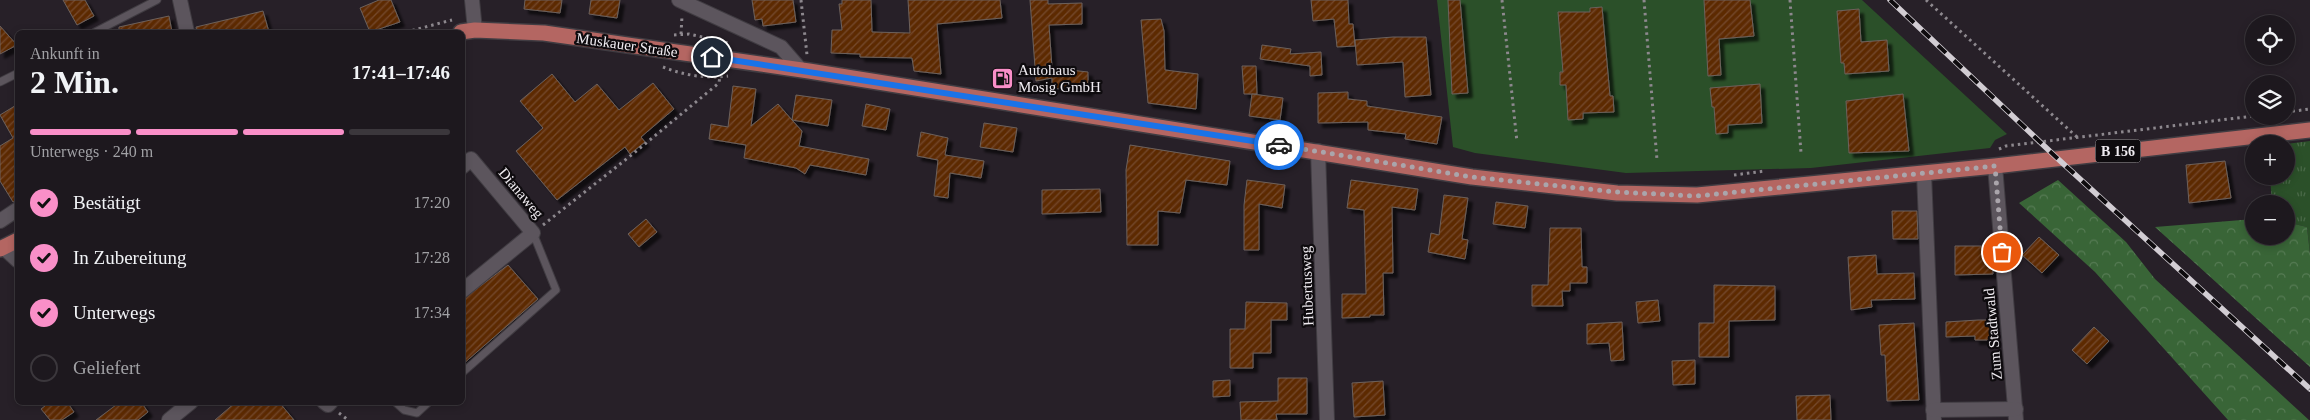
<!DOCTYPE html>
<html lang="de">
<head>
<meta charset="utf-8">
<style>
  body { margin:0; font-family:Georgia,serif; background:#2a252b; color:#f1f3f6; height:100vh; display:flex; flex-direction:column; font-size:19px; white-space:nowrap }
  * { box-sizing:border-box; margin:0 }
  p { font-size:16px; color:#a0a0a4 }
  .icon { flex:none; width:28px; height:28px; fill:none; stroke:currentColor; stroke-width:2; stroke-linecap:round; stroke-linejoin:round }
  .map { position:relative; flex:1; overflow:hidden }
  .panel { position:absolute; left:15px; top:30px; width:450px; height:375px; display:flex; flex-direction:column; background:#1d181e; border-radius:8px; box-shadow:0 2px 8px #0003,0 0 0 1px #3b373c }
  .panel>* { flex:none }
  .tools { position:absolute; left:2245px; top:15px; display:grid; gap:10px }
  .tools a { display:grid; place-items:center; width:50px; height:50px; border-radius:50%; background:#1d181e; box-shadow:0 2px 8px #0003,0 0 0 1px #3b373c; font-size:25px }
  .pin { position:absolute; display:grid; place-items:center; width:42px; height:42px; color:#fff; margin:-21px; border:2px solid #fff; border-radius:50%; box-shadow:0 1px 5px #0007 }
  .courier { position:absolute; display:grid; place-items:center; width:50px; height:50px; margin:-25px; border:4px solid #1a73e8; border-radius:50%; background:#fff; color:#222; box-shadow:0 1px 6px #0007 }
  .summary em { font-style:normal; font-weight:800 }
  .summary div { display:flex; flex-direction:column-reverse }
  .summary { display:flex; align-items:center; justify-content:space-between; height:85px; padding:0 15px }
  h1 { font-size:32px; font-weight:800; line-height:38px }
  .bar { display:grid; grid-template-columns:repeat(4,1fr); gap:8px 5px; align-content:center; height:60px; padding:0 15px }
  .bar i { height:6px; border-radius:4px; background:#3b373c }
  .bar .on { background:#f98fc8 }
  .bar p { grid-column:span 4 }
  ol { padding:0 15px; list-style:none }
  li { display:flex; align-items:center; gap:15px; height:55px }
  li p { margin-inline-start:auto }
  li .icon { padding:5px; border-radius:50%; background:#f98fc8; color:#111; stroke-width:4 }
  li:last-child { color:#a0a0a4 }
  li i { width:28px; height:28px; border:2px solid #3b373c; border-radius:50% }
  .map>svg:first-child { display:block }
  .grass { fill:url(#grass-tufts) }
  .forest { fill:url(#forest-crowns) }
  .garden { fill:#2b5029 }
  .building { fill:url(#building-hatch); stroke:#6c615c; filter:url(#shadow) }
  .lines { fill:none; stroke-linecap:round; stroke-linejoin:round }
  .lane-casing { stroke:#403c42; stroke-width:9 }
  .street-casing { stroke:#403c42; stroke-width:16 }
  .primary-casing { stroke:#403c42; stroke-width:18 }
  .path { stroke:#8d888e; stroke-width:3; stroke-dasharray:2.5 4; stroke-linecap:butt }
  .lane { stroke:#5c555d; stroke-width:7 }
  .street { stroke:#5c555d; stroke-width:14 }
  .primary { stroke:#b46662; stroke-width:15 }
  .rail-casing { stroke:#d2cdd3; stroke-width:5.5 }
  .rail { stroke:#0e0b0e; stroke-width:4; stroke-dasharray:11; stroke-linecap:butt }
  .done { stroke:#aaa5ab; stroke-width:5; stroke-dasharray:0 9 }
  .route { stroke:#1a73e8; stroke-width:6 }
  .labels { text-anchor:middle; stroke-width:4.5; stroke-linejoin:round; paint-order:stroke }
  .shield { fill:#0e0b0e; stroke:#aca8ad; stroke-width:1 }
  .shield-label { font-size:14px; font-weight:bold; fill:#f0ecf1 }
  .street-label { font-size:15px; fill:#f0ecf1; stroke:#0e0b0e }
  .poi-label { font-size:15px; fill:#f0ecf1; stroke:#0e0b0e; text-anchor:start }
</style>
</head>
<body>
<div class="map">
<svg width="2310" height="420" viewBox="0 0 2310 420">
  <defs>
    <pattern id="grass-tufts" width="24" height="20" patternUnits="userSpaceOnUse" patternTransform="scale(1.25)"><rect width="24" height="20" fill="#2b5029"/><path d="M3 7l-1-3M5 7V3M7 7l1-3M15 17l-1-3M17 17v-4M19 17l1-3" fill="none" stroke="#4a6948"/></pattern>
    <pattern id="forest-crowns" width="20" height="18" patternUnits="userSpaceOnUse" patternTransform="scale(1.25)"><rect width="20" height="18" fill="#396537"/><path d="M2 6a3 3 0 1 1 6 0M12 15a3 3 0 1 1 6 0" fill="none" stroke="#567b54"/></pattern>
    <pattern id="building-hatch" width="6" height="6" patternUnits="userSpaceOnUse" patternTransform="scale(1.25)"><rect width="6" height="6" fill="#5d2b06"/><path d="M-1 1l2-2M0 6l6-6M5 7l2-2" fill="none" stroke="#754a2b"/></pattern>
    <filter id="shadow"><feDropShadow dx="4.5" dy="4.5" stdDeviation="1" flood-color="#0009"/></filter>
  </defs>
  <rect width="100%" height="100%" fill="#272028"/>
  <path class="grass" d="M2310,141V254L2307,227L2286,222V204H2272L2270,176H2286V144Z"/>
  <g class="forest">
    <path d="M2058,180L2126,242L2155,279L2309,420H2228L2095,272L2019,203Z"/>
    <path d="M2254,219V236H2286V222L2307,227L2310,254V367L2155,227Z"/>
  </g>
  <path class="garden" d="M1437,0H1862L2007,134L1995,140L1990,148L1811,168L1626,173L1475,153L1453,147Z"/>
  <g class="building">
    <path d="M63,0H85L94,16L77,25Z"/>
    <path d="M379,0H391L400,22L370,32L360,8Z"/>
    <path d="M525,0H562L560,13L524,9Z"/>
    <path d="M591,0H620L617,18L589,14Z"/>
    <path d="M752,0H793L796,22L763,26L762,19L755,20Z"/>
    <path d="M842,0H871L872,32L910,33L908,0H1000L1002,18L937,24L941,74L914,71L912,58L860,57V54L831,53L832,30H842L839,4H842Z"/>
    <path d="M1030,0H1048V4L1082,3V24L1049,25L1052,68L1088,72V92L1052,88V78L1036,81Z"/>
    <path d="M1311,0H1348L1349,24H1353L1355,46L1337,47L1334,19L1313,21Z"/>
    <path d="M1448,0H1460L1468,93L1452,94Z"/>
    <path d="M1704,0H1750L1754,36L1719,39L1721,75L1708,76Z"/>
    <path d="M1602,7L1610,96H1613L1614,112L1583,113V119L1568,120L1566,85H1560V72H1563L1558,12H1590V8Z"/>
    <path d="M1859,9L1861,42L1887,40L1889,71L1845,74L1844,63H1841L1837,11Z"/>
    <path d="M263,11L269,32H197L196,27Z"/>
    <path d="M169,16L172,32H119V27Z"/>
    <path d="M1161,19L1164,31L1165,70L1198,74L1196,109L1148,103L1141,20Z"/>
    <path d="M0,26L17,45L0,54Z"/>
    <path d="M1393,37H1426L1431,95L1405,97L1403,62L1357,65L1355,40Z"/>
    <path d="M1262,45L1291,49L1290,54L1321,52L1322,75L1310,76V66L1260,59Z"/>
    <path d="M1242,66H1256L1257,94H1244Z"/>
    <path d="M552,74L575,102L597,84L619,110L653,83L674,109L641,137L645,142L630,154L625,147L557,200L516,151L543,128L520,101Z"/>
    <path d="M1760,84L1762,123L1728,125V133L1716,134L1714,107H1712L1710,88Z"/>
    <path d="M733,86L756,89L751,126L778,104L792,120L796,95L832,100L828,126L792,120L802,131L799,146L869,159L866,175L810,165L805,174L796,168L744,158L746,145L709,139L711,124L728,127Z"/>
    <path d="M1348,92V99L1367,101V106L1442,117L1437,144L1405,139L1406,134L1368,130V122L1318,123V93Z"/>
    <path d="M1252,94L1283,98L1280,120L1249,116Z"/>
    <path d="M1903,94L1909,151L1849,153L1846,101Z"/>
    <path d="M18,104V200L13,202L0,181V146L13,138L0,115Z"/>
    <path d="M866,104L890,109L886,130L862,126Z"/>
    <path d="M984,123L1017,128L1013,152L980,147Z"/>
    <path d="M921,132L948,138L945,155L984,161L981,178L950,173L948,198L934,196L938,160L917,156Z"/>
    <path d="M1130,145L1230,161L1227,185L1186,180L1180,213L1158,211V245H1127L1126,170Z"/>
    <path d="M2225,161L2231,198L2189,203L2186,165Z"/>
    <path d="M1247,180L1285,185L1282,208L1259,204V250H1244V205Z"/>
    <path d="M1351,180L1418,189L1415,210L1392,207L1393,273H1383L1384,315H1370V317L1342,318V294H1366L1364,210L1347,208Z"/>
    <path d="M1100,189L1101,212L1042,214V190Z"/>
    <path d="M1444,195L1468,198L1462,239L1468,240L1465,259L1428,252L1431,233L1439,235Z"/>
    <path d="M1496,202L1528,206L1525,228L1493,224Z"/>
    <path d="M1892,211H1917L1918,239H1893Z"/>
    <path d="M646,219L657,232L639,247L628,234Z"/>
    <path d="M1550,228H1581L1582,267H1587V283H1570V291H1562L1563,306H1532V285H1548Z"/>
    <path d="M2039,237L2059,255L2042,273L2022,255Z"/>
    <path d="M1955,246H1992L1993,274L1955,275Z"/>
    <path d="M1876,255L1877,274L1914,273L1915,299L1871,300L1872,307L1851,310L1848,257Z"/>
    <path d="M508,265L538,299L462,365V300Z"/>
    <path d="M1714,285L1775,286V320L1729,321V357H1699V323H1714Z"/>
    <path d="M1658,300L1660,321L1638,323L1636,302Z"/>
    <path d="M1246,302L1287,303V320H1271V353H1253V368H1230V329H1245Z"/>
    <path d="M1978,320H1992V340H1975V336L1946,337V322Z"/>
    <path d="M1622,322L1624,360L1611,361L1609,343L1587,344V324Z"/>
    <path d="M1914,323L1919,400L1887,401L1885,355H1881L1879,325Z"/>
    <path d="M2094,327L2109,341L2087,364L2072,350Z"/>
    <path d="M1695,360V384L1673,385L1672,361Z"/>
    <path d="M1278,378H1307V414H1276L1277,420H1241L1240,402L1278,401Z"/>
    <path d="M1230,380V396L1213,397V381Z"/>
    <path d="M1383,381L1385,415L1354,417L1352,383Z"/>
    <path d="M1830,395L1831,420H1797L1796,396Z"/>
    <path d="M50,402H67L74,412L62,420H50L41,409Z"/>
    <path d="M120,402H141L148,412L138,420H96Z"/>
    <path d="M236,402H279L294,420H215Z"/>
  </g>
  <g class="lines">
    <defs>
      <g id="lane">
        <path d="M95,32L157,0"/>
        <path d="M0,82L18,73"/>
        <path d="M462,373L556,290L533,233"/>
        <path d="M395,402L404,410L417,413L429,402"/>
      </g>
      <g id="street">
        <path d="M180,0L187,32"/>
        <path d="M472,0L475,30"/>
        <path d="M679,0L781,47L801,70"/>
        <path d="M1318,151L1327,420"/>
        <path d="M1995,166L2016,420"/>
        <path d="M462,167L471,159L533,233L462,291"/>
        <path d="M1924,173L1934,420"/>
        <path d="M0,221L18,209"/>
        <path d="M3,247L18,261"/>
        <path d="M324,402L328,405L331,402"/>
        <path d="M1933,410L2016,409"/>
        <path d="M169,420L191,402"/>
      </g>
      <g id="primary">
        <path d="M461,32L475,30L544,33L809,71L1472,177L1617,193L1697,195L1995,166L2310,130"/>
        <path d="M0,249L18,240"/>
      </g>
    </defs>
    <use href="#lane" class="lane-casing"/>
    <use href="#street" class="street-casing"/>
    <use href="#primary" class="primary-casing"/>
    <g class="path">
      <path d="M801,0L807,55"/>
      <path d="M1502,0L1517,142"/>
      <path d="M1644,0L1657,160"/>
      <path d="M1790,0L1801,153"/>
      <path d="M1926,0L2078,138"/>
      <path d="M406,32L452,20"/>
      <path d="M681,34L682,16"/>
      <path d="M674,35L689,34L729,43"/>
      <path d="M663,67C683,75 706,79 728,76"/>
      <path d="M2286,112L2310,109"/>
      <path d="M1999,149L2006,146L2254,116"/>
      <path d="M1734,175L1765,171"/>
      <path d="M543,225L634,153L719,83L720,75"/>
      <path d="M339,413L348,420"/>
    </g>
    <use href="#lane" class="lane"/>
    <use href="#street" class="street"/>
    <use href="#primary" class="primary"/>
    <defs>
      <path id="rail" d="M1890,0L2057,158L2310,389"/>
    </defs>
    <use href="#rail" class="rail-casing"/>
    <use href="#rail" class="rail"/>
  </g>
  <g class="lines">
    <path class="done" d="M1279,145L1472,177L1617,192L1697,196L1995,166L2002,252"/>
    <path class="route" d="M712,57L1279,145"/>
  </g>
  <defs>
    <symbol id="fuel-square" viewBox="-11 -11 22 22"><rect x="-9" y="-9" width="18" height="18" rx="4" fill="#f98fc8" stroke="#0e0b0e"/><path d="M-5.5-6h7V0h2V4h1.3V-2.5L3-4.5l.8-.8L6-3V5H2.5V1h-1V6h-7ZM-4.2-4.7v3.2H.2V-4.7Z" fill="#111"/></symbol>
  </defs>
  <g fill-rule="evenodd">
    <use href="#fuel-square" x="990" y="66" width="25" height="25"/>
  </g>
  <g class="labels">
    <rect class="shield" x="2095.5" y="139.5" width="45" height="23" rx="4"/>
    <g class="shield-label">
      <text x="2118" y="156">B 156</text>
    </g>
    <g class="street-label">
      <text transform="translate(627 45) rotate(8)" y="5">Muskauer Straße</text>
      <text transform="translate(521 193) rotate(50)" y="5">Dianaweg</text>
      <text transform="translate(1307 286) rotate(-92)" y="5">Hubertusweg</text>
      <text transform="translate(1993 334) rotate(-95)" y="5">Zum Stadtwald</text>
    </g>
    <g class="poi-label">
      <text x="1018" y="75">Autohaus<tspan x="1018" dy="17">Mosig GmbH</tspan></text>
    </g>
  </g>
</svg>
<div class="tools">
<a><svg class="icon" aria-label="locate" viewBox="0 0 24 24"><circle cx="12" cy="12" r="6"/><path d="M12 2v4M12 18v4M2 12h4M18 12h4"/></svg></a>
<a><svg class="icon" aria-label="layers" viewBox="0 0 24 24"><path d="M12 4l9 5-9 5-9-5zM3 14l9 5 9-5"/></svg></a>
<a>+</a>
<a>−</a>
</div>
<div class="pin" style="left:2002px;top:252px;background:#ea580c"><svg class="icon" aria-label="bag" viewBox="0 0 24 24"><path d="M5 8h14l-1 12H6zM9 8a3 3 0 0 1 6 0"/></svg></div>
<div class="pin" style="left:712px;top:57px;background:#1f2937"><svg class="icon" aria-label="home" viewBox="0 0 24 24"><path d="M3 11l9-7 9 7M6 9v11h12V9"/></svg></div>
<div class="courier" style="left:1279px;top:145px"><svg class="icon" aria-label="car" viewBox="0 0 24 24"><path d="M5 17H2v-5l4-1 3-4h7l3 4 3 1v5h-3M9 17h6M6 11h13"/><circle cx="7" cy="17" r="2"/><circle cx="17" cy="17" r="2"/></svg></div>
<section class="panel">
<div class="summary"><div><h1>2 Min.</h1><p>Ankunft in</p></div><em>17:41–17:46</em></div>
<div class="bar"><i class="on"></i><i class="on"></i><i class="on"></i><i></i><p>Unterwegs · 240 m</p></div>
<ol>
<li><svg class="icon" aria-label="check" viewBox="0 0 24 24"><path d="M5 12l5 5 9-10"/></svg>Bestätigt<p>17:20</p></li>
<li><svg class="icon" aria-label="check" viewBox="0 0 24 24"><path d="M5 12l5 5 9-10"/></svg>In Zubereitung<p>17:28</p></li>
<li><svg class="icon" aria-label="check" viewBox="0 0 24 24"><path d="M5 12l5 5 9-10"/></svg>Unterwegs<p>17:34</p></li>
<li><i></i>Geliefert</li>
</ol>
</section>
</div>
</body>
</html>
